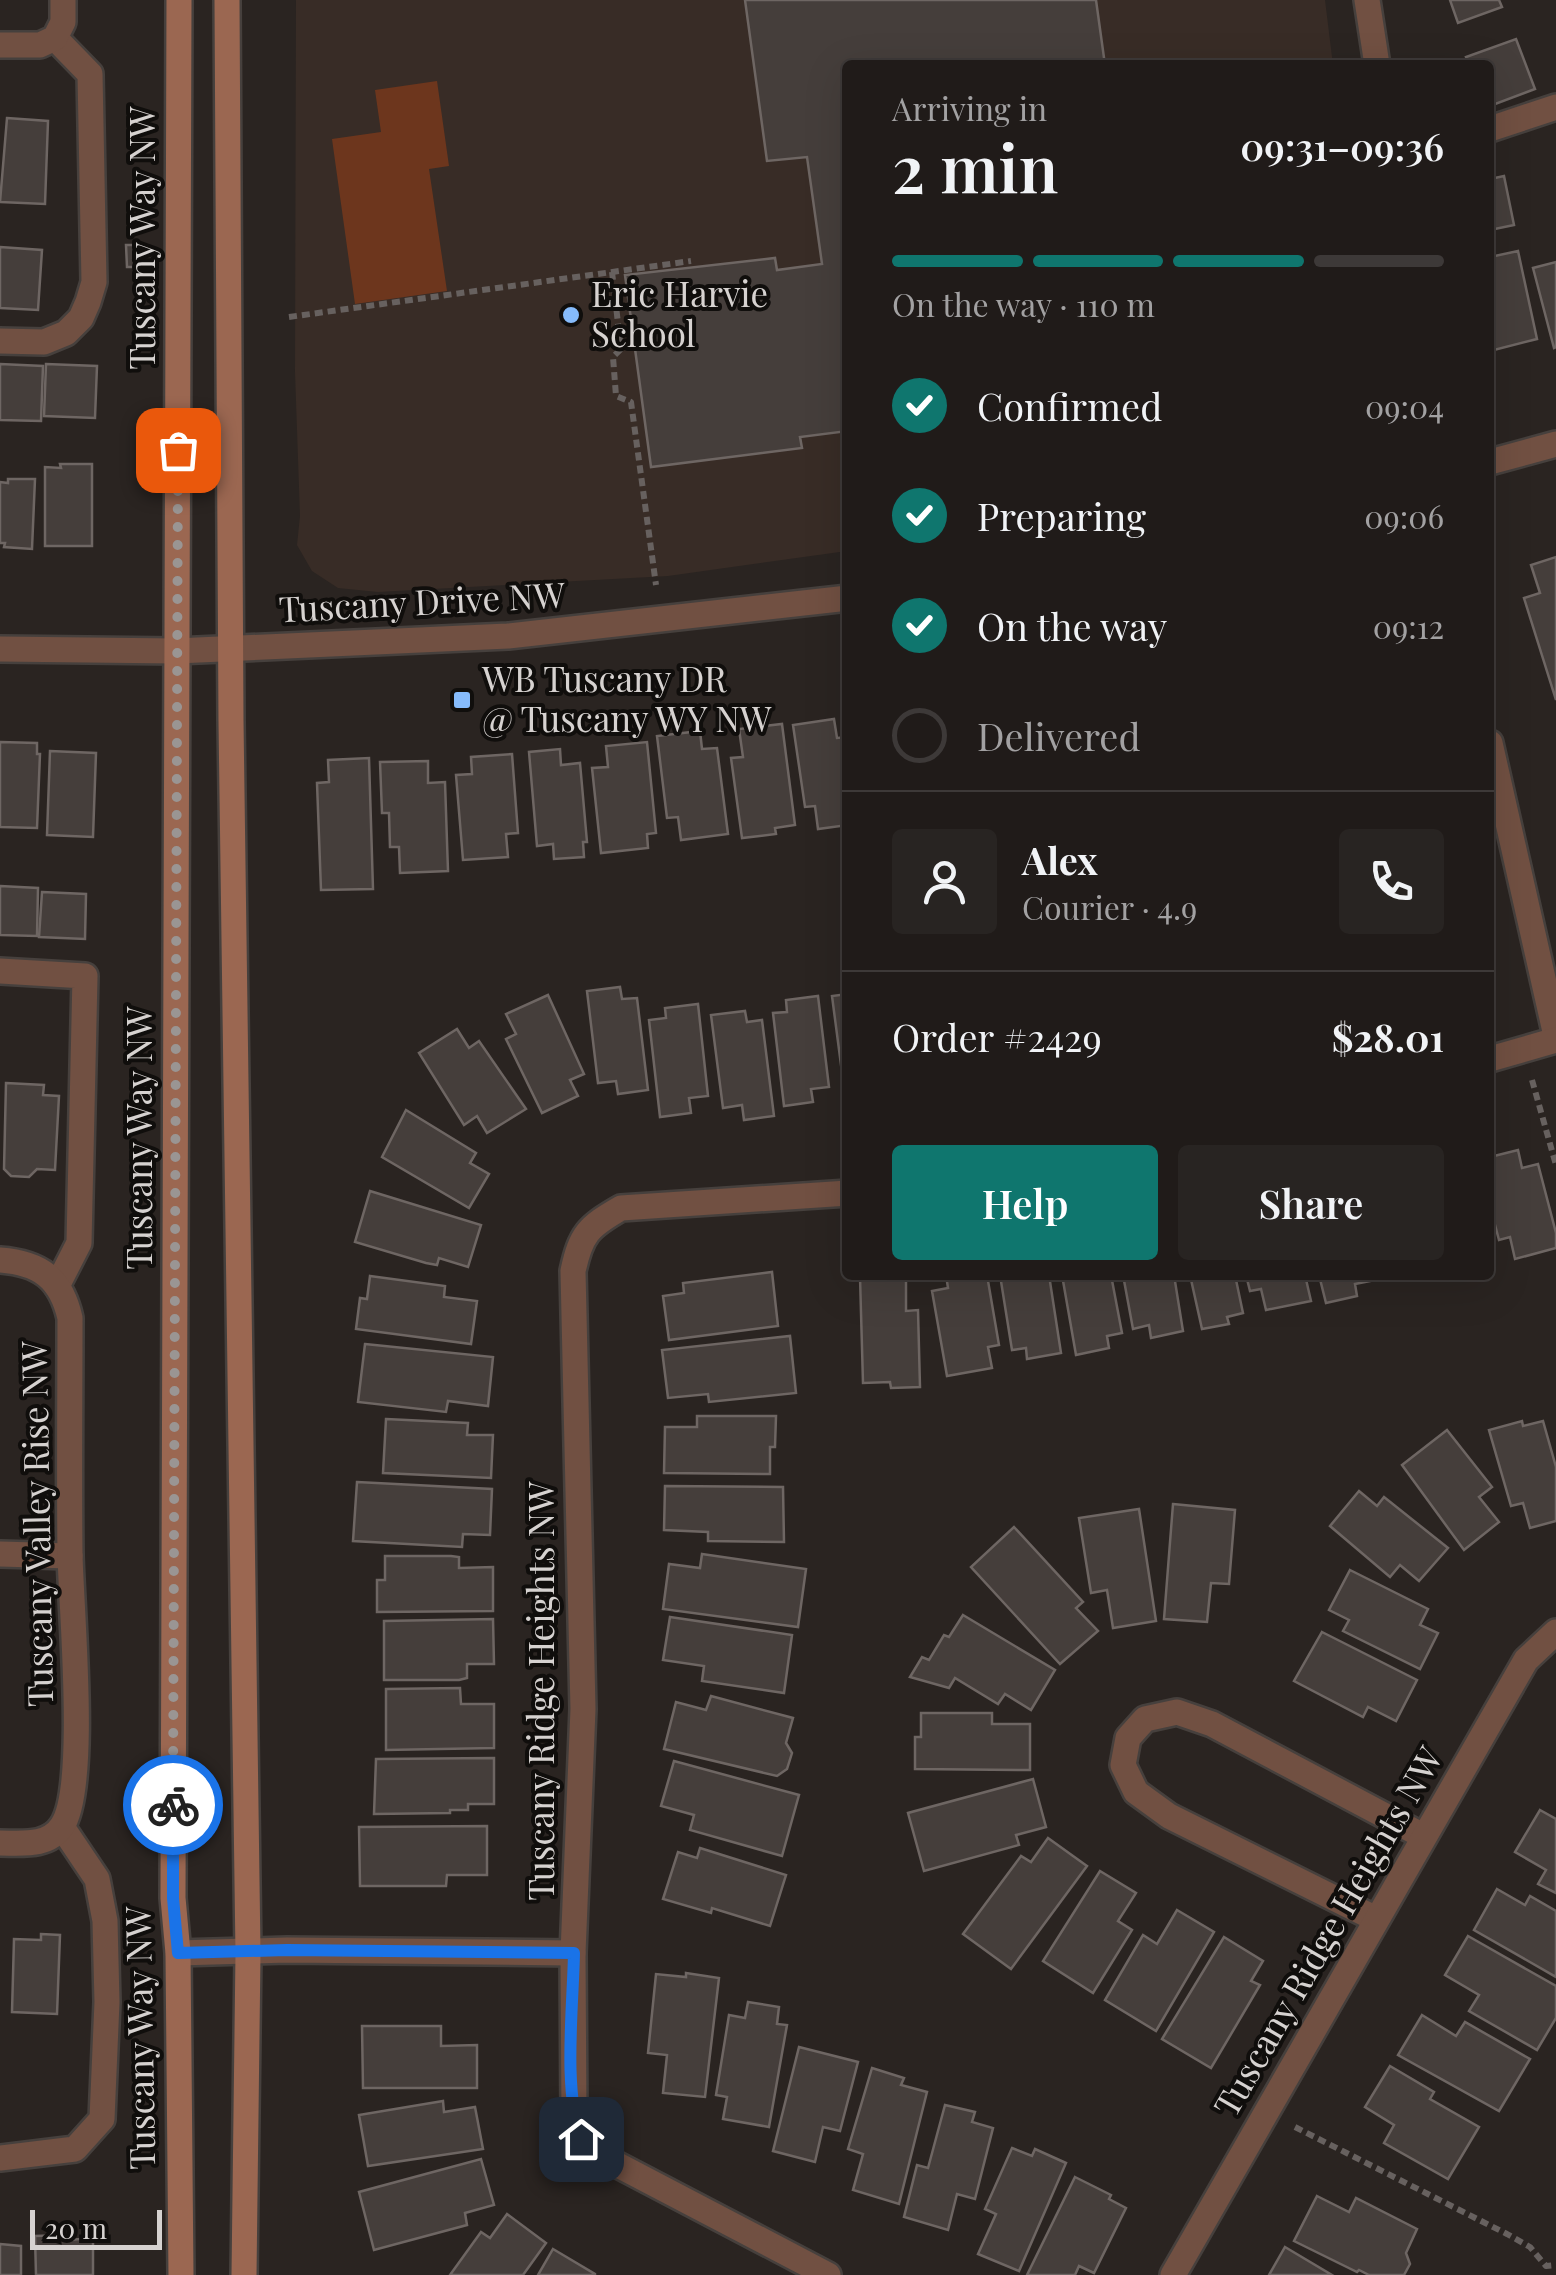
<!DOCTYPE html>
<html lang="en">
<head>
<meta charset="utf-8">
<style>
  body { margin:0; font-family:"Playfair Display",serif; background:#282422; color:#f1f3f6; height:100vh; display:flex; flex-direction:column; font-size:38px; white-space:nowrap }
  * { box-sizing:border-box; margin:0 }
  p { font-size:32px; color:#a2a1a2 }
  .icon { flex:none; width:55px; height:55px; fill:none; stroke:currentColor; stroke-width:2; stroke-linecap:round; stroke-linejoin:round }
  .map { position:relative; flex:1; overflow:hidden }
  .side { position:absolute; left:842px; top:60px; width:652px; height:1220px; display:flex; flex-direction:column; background:#201b19; border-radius:10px; box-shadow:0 10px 40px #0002,0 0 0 2px #3d3938 }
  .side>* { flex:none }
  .scale { position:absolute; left:30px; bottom:25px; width:132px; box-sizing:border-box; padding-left:10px; border:5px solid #d6d2d0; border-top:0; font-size:28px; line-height:35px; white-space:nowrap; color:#d6d2d0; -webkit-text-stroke:8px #100e0c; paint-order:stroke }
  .pin { position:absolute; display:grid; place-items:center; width:85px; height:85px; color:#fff; margin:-42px; border-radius:20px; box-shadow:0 5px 15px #0006 }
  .courier { position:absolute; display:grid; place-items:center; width:100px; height:100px; margin:-50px; border:8px solid #1a73e8; border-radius:50%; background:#fff; color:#222; box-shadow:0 2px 12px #0007 }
  .head em { font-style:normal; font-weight:600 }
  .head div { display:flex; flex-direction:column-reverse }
  .head { display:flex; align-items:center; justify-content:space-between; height:170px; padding:0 50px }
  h1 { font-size:65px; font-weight:600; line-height:75px }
  .bar { display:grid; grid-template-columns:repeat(4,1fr); gap:15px 10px; align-content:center; height:120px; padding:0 50px }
  .bar i { height:12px; border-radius:8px; background:#3d3938 }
  .bar .active { background:#0f766e }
  .bar p { grid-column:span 4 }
  .line { display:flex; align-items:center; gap:25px; padding:0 50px; border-top:2px solid #3d3938 }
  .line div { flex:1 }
  .round { display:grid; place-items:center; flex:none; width:105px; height:105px; border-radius:10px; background:#282422 }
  ol { padding:0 50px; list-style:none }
  li { display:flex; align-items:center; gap:30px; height:110px }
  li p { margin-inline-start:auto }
  li .icon { padding:10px; border-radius:50%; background:#0f766e; color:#fff; stroke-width:4 }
  li:last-child { color:#a2a1a2 }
  li i { width:55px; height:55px; border:5px solid #3d3938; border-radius:50% }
  .action { display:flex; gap:20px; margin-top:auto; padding:20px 50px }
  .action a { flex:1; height:115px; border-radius:10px; background:#0f766e; color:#fff; font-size:40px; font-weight:600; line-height:115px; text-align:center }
  .action a+a { background:#282422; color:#f1f3f6 }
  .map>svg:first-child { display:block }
  .built { fill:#382c26 }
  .green { fill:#6d361d }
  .building { fill:#453e3b; stroke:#6e6663; stroke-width:2.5 }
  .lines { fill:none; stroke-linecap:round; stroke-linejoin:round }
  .lane-casing { stroke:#46403d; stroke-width:30 }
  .street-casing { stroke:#46403d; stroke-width:30 }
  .secondary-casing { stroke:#46403d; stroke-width:30 }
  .path { stroke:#67615f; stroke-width:6; stroke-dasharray:8 5; stroke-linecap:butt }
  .lane { stroke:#715042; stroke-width:25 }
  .street { stroke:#715042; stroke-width:25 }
  .secondary { stroke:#9b6751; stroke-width:25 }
  .done { stroke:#9a9593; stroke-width:10; stroke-dasharray:0 18 }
  .route { stroke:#1a73e8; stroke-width:12 }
  .poi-dot { fill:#86bbfb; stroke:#100e0c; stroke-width:4 }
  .labels { text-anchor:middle; stroke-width:8; stroke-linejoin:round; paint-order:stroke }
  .street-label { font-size:35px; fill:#d6d2d0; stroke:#100e0c }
  .poi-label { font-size:35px; fill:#d6d2d0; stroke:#100e0c; text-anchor:start }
</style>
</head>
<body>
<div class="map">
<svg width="1556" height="2275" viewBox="0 0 1556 2275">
  <rect width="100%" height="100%" fill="#2a2421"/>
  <path class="built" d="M296,0H1325L1333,65H848L847,551L668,576L378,592L338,588L312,571L297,545L300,516L295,372Z"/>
  <path class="green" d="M437,81L449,166L429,169L447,291L355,304L332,139L381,132L375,90Z"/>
  <g class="building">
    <path d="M745,0H1096L1105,65H848V431L800,437L802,448L651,467L625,275L775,258L777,270L822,264L807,157L767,161Z"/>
    <path d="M1450,0H1499L1502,7L1458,23Z"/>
    <path d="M1516,39L1535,89L1490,106V65H1469L1466,57Z"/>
    <path d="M7,118L48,121L45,204L0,202Z"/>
    <path d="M1504,176L1514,225L1490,230V179Z"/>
    <path d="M126,245H138V267H127Z"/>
    <path d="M0,247L42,250L38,310L0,308Z"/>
    <path d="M1518,251L1537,339L1494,350L1490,333V257Z"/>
    <path d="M1556,262V347L1554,348L1533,268Z"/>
    <path d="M0,364L43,366L41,421L0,420Z"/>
    <path d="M46,364L97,366L95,418L44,416Z"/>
    <path d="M60,464H92V546H45V467L61,468Z"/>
    <path d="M8,479H35L32,549L4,547L5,543H0V482L8,483Z"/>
    <path d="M1556,557V700L1524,598L1540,593L1531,565Z"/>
    <path d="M834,719L837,738L848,737V825L818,829L815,806L805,807L793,725Z"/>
    <path d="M782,724L795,825L775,828L776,834L742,838L731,758L743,757L739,729Z"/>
    <path d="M700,731L702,749L717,748L728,834L681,840L678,817L667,818L657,736Z"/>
    <path d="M0,742L37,743V754H40L37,828L0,827Z"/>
    <path d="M647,742L656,833L647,834L648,848L601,853L592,768L608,767L606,746Z"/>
    <path d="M560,749L561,765L580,763L587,842H583L584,857L554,859L553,844L537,846L529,752Z"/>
    <path d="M50,751L96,753L93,837L47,835Z"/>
    <path d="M512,754L518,833L506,834L508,857L463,860L456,775L472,774L471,757Z"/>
    <path d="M369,758L373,889L321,890L317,783L329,782L328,760Z"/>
    <path d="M428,761V783L445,782L448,871L400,873L399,847H390L389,813H382L380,762Z"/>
    <path d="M0,886L38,888L37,936L0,935Z"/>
    <path d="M42,892L86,894L85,939L39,937Z"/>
    <path d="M620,987L622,999L637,998L648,1090L618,1094L616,1081L598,1083L587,991Z"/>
    <path d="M848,994V1087L844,1088L832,996Z"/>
    <path d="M548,995L584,1074L570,1080L578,1096L542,1113L506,1039L516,1034L506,1014Z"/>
    <path d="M818,996L829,1087L811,1089L813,1102L784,1106L773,1013L787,1012L786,1000Z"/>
    <path d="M698,1004L708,1096L689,1098L691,1113L660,1117L649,1020L666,1018L665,1008Z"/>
    <path d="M745,1011L747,1022L762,1020L774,1116L744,1120L742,1105L723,1108L711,1015Z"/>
    <path d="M457,1029L469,1048L479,1041L526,1109L487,1133L477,1116L464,1125L419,1053Z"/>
    <path d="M6,1083L44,1085L43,1095L59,1096L55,1170L37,1169L29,1177L11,1176L4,1169Z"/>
    <path d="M406,1110L476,1153L470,1163L489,1174L469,1208L382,1157Z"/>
    <path d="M1518,1150L1522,1168L1538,1164L1556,1233V1248L1515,1259L1510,1237L1499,1240L1490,1206V1157Z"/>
    <path d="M370,1191L481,1225L468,1267L439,1258L437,1265L426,1263L355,1242Z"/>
    <path d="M772,1272L778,1326L669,1340L663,1296L684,1293L683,1283Z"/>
    <path d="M946,1275H987L999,1345L988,1347L992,1368L947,1376L932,1291L948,1288Z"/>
    <path d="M1000,1275H1049L1061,1353L1027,1359L1026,1348L1012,1350Z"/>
    <path d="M1062,1275H1111L1122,1333L1107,1336L1109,1348L1076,1355Z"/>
    <path d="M1123,1275H1174L1183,1331L1151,1338L1149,1325L1133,1329Z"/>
    <path d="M1190,1275H1235L1243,1313L1227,1317L1229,1324L1202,1329Z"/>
    <path d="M1246,1275H1305L1311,1301L1266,1310L1261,1289L1250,1291Z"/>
    <path d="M1319,1275H1368L1370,1281L1355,1284L1357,1296L1326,1303Z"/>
    <path d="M370,1276L445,1286L444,1297L477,1301L471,1344L356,1329L360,1298L367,1299Z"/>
    <path d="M906,1276V1311L918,1310L920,1387L891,1388L890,1382L863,1383L860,1277Z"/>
    <path d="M790,1336L796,1393L709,1402L708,1394L668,1398L662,1350Z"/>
    <path d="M365,1344L493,1357L488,1406L448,1401L446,1412L358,1402Z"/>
    <path d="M697,1416H776L775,1447H770V1474L664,1473L665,1427H697Z"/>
    <path d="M386,1419L468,1423L467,1435H493L491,1478L383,1473Z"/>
    <path d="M1522,1421L1523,1426L1543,1421L1556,1467V1521L1530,1528L1523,1503L1511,1506L1489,1430Z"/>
    <path d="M1447,1430L1492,1487L1479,1497L1499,1522L1464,1550L1402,1465Z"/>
    <path d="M357,1482L492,1489L490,1535L463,1534L462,1547L353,1541Z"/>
    <path d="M665,1486L783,1487L784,1542L708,1541V1532L664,1530Z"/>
    <path d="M1359,1491L1377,1506L1384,1497L1448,1548L1419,1581L1400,1565L1390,1577L1330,1526Z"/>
    <path d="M1173,1504L1235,1510L1229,1584L1211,1583L1207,1622L1164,1619Z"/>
    <path d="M1139,1509L1156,1621L1113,1628L1107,1590L1091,1593L1079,1518Z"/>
    <path d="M1014,1527L1083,1602L1076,1608L1098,1631L1060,1664L971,1567Z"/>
    <path d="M702,1554L806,1569L798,1627L663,1609L669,1564L700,1568Z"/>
    <path d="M385,1556H451L459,1557V1568L493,1567V1611L377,1612V1580H385Z"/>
    <path d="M1350,1570L1428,1609L1420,1625L1438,1633L1420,1669L1343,1631L1349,1620L1329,1610Z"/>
    <path d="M963,1615L1055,1670L1031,1710L1005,1694L998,1704L955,1678L949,1688L910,1677L922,1657L929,1660L944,1635L949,1637Z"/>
    <path d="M670,1617L792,1635L784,1693L702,1681L704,1666L663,1660Z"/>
    <path d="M493,1619L494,1664H467V1678L459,1680H384V1621Z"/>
    <path d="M1322,1632L1417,1680L1396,1721L1368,1707L1363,1717L1294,1681Z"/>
    <path d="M460,1688L461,1704H494V1748L386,1750V1689Z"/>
    <path d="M711,1696L793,1718L786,1743L792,1753L787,1769L777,1776L664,1749L676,1702L706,1710Z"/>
    <path d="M921,1713H992V1724H1030V1770L915,1769V1737H921Z"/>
    <path d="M494,1758V1804H468V1810H450V1813L374,1814L376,1759Z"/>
    <path d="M674,1761L799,1795L782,1856L690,1830L694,1815L661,1806Z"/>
    <path d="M1033,1779L1046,1827L1016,1835L1019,1845L924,1871L908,1813Z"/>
    <path d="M1540,1810L1556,1819V1893L1538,1884L1546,1870L1515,1852Z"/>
    <path d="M487,1826V1875H447L446,1886H360L359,1827Z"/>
    <path d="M1048,1838L1087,1866L1011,1969L963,1934L1021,1856L1031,1862Z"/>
    <path d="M700,1848L786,1875L770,1926L712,1908L711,1913L663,1899L678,1852L697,1858Z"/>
    <path d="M1100,1871L1136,1893L1118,1921L1132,1930L1093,1993L1043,1961Z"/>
    <path d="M1497,1889L1525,1905L1530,1896L1556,1911V1977L1474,1930Z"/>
    <path d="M1177,1910L1214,1932L1156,2031L1105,2000L1143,1935L1157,1944Z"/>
    <path d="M41,1934L60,1935L57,2014L12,2012L14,1939L41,1940Z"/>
    <path d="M1468,1936L1556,1986V2018L1537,2050L1469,2011L1479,1995L1445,1975Z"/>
    <path d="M1224,1937L1263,1961L1251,1981L1260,1985L1211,2068L1162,2039Z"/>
    <path d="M686,1973L719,1978L705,2097L663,2093L667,2055L648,2053L656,1974L686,1977Z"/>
    <path d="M748,2002L779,2007L777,2024L787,2025L769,2127L723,2119L727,2097L716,2095L729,2015L745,2018Z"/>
    <path d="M1422,2015L1456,2036L1465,2022L1530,2059L1499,2111L1398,2055Z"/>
    <path d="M362,2026H441V2046L477,2045V2088H363Z"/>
    <path d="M799,2047L858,2062L840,2131L823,2127L815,2162L773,2151Z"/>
    <path d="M1390,2066L1434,2092L1430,2099L1479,2127L1448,2179L1384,2143L1394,2125L1365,2107Z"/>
    <path d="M872,2068L904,2078L901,2085L927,2092L899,2204L853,2190L863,2154L848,2149Z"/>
    <path d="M443,2101L444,2112L475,2107L483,2149L368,2166L359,2115Z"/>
    <path d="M945,2105L975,2112L972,2122L993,2128L975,2199L957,2194L948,2230L904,2217L917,2165L928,2168Z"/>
    <path d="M1012,2148L1032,2156L1035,2149L1066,2163L1019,2271L978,2254L996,2214L985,2209Z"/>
    <path d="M481,2159L494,2205L465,2213L467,2225L374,2250L359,2192Z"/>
    <path d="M1075,2177L1111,2195L1109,2199L1126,2208L1094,2273L1079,2266L1075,2275H1027Z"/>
    <path d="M1317,2196L1349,2212L1356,2198L1417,2229L1406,2253L1410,2264L1404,2275H1369L1359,2270L1357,2272L1294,2241Z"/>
    <path d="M507,2214L546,2243L523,2275H450L481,2232L490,2238Z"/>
    <path d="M68,2235V2240L93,2238V2275H36L35,2236Z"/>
    <path d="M0,2244L21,2246V2275H0Z"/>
    <path d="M1285,2247L1332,2275H1269Z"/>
    <path d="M553,2249L595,2274V2275H538Z"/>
  </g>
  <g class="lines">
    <defs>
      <g id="lane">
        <path d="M1490,129L1556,107"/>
        <path d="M0,341L44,342L66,333L81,318L88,302L94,282L90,74L55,38"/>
        <path d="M0,971L85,976L79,1243L57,1286"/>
        <path d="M0,1554L70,1556"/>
        <path d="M0,2158L75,2149L102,2119L107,2002L105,1921L97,1879L62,1827"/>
      </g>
      <g id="street">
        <path d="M1367,0L1377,65"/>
        <path d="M0,45H40L55,38L63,22V0"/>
        <path d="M1490,462L1556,444"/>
        <path d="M0,649L176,651L508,636L848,598"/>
        <path d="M1490,743L1556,1036"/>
        <path d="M1490,1059L1556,1040"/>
        <path d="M0,1260C40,1263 61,1278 70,1318C70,1397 69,1475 70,1554C71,1608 88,1788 62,1826C48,1847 22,1843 0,1843"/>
        <path d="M1376,1919L1169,1816L1136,1792L1123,1765L1128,1738L1145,1719L1177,1712L1212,1724L1423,1836"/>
        <path d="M178,1953L287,1950L573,1953"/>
        <path d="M828,2275L595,2153L581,2139L574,2120L573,1953L583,1709L573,1271C581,1234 588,1227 621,1208L848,1193"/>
        <path d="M1173,2275L1526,1660L1556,1632"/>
      </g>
      <g id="secondary">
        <path d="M179,0L173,1898L178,1953L181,2275"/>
        <path d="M227,0L231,721L248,1953L244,2275"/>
      </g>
    </defs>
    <use href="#lane" class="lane-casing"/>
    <use href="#street" class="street-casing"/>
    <use href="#secondary" class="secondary-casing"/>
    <g class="path">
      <path d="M612,272L621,349L613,357L616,396L631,402L656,585"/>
      <path d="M289,317L691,261"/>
      <path d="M1532,1080L1556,1165"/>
      <path d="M1295,2127L1507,2234L1530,2247L1546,2266L1556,2265"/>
    </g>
    <use href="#lane" class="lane"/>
    <use href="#street" class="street"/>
    <use href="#secondary" class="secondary"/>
  </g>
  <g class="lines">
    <path class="done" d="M173,1805L178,450"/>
    <path class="route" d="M173,1805V1898L178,1953L287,1950L574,1953C573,2007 563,2090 581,2139"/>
  </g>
  <g class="poi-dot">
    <circle cx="571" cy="315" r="10"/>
    <rect x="452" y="690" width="20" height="20" rx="5"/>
  </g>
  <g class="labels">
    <g class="street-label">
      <text transform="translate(143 238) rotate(-90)" y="12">Tuscany Way NW</text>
      <text transform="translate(422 603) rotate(-3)" y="12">Tuscany Drive NW</text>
      <text transform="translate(140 1138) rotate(-90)" y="12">Tuscany Way NW</text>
      <text transform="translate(38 1524) rotate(-91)" y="12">Tuscany Valley Rise NW</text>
      <text transform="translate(542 1691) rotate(-90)" y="12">Tuscany Ridge Heights NW</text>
      <text transform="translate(1329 1932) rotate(-60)" y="12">Tuscany Ridge Heights NW</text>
      <text transform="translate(141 2038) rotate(-91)" y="12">Tuscany Way NW</text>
    </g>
    <g class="poi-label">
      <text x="591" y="307">Eric Harvie<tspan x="591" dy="40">School</tspan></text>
      <text x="482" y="692">WB Tuscany DR<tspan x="482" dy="40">@ Tuscany WY NW</tspan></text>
    </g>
  </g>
</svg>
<div class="scale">20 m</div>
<div class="pin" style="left:178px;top:450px;background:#ea580c"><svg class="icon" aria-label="bag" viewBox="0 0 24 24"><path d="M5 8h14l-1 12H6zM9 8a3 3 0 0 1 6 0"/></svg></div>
<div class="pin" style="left:581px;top:2139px;background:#1f2937"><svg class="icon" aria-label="home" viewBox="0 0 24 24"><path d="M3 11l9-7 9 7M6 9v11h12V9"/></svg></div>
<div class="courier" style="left:173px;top:1805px"><svg class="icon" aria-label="bike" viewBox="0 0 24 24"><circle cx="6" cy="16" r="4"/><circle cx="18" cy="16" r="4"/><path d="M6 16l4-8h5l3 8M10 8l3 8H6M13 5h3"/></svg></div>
<section class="side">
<div class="head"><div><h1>2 min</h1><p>Arriving in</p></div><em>09:31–09:36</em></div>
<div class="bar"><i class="active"></i><i class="active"></i><i class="active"></i><i></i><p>On the way · 110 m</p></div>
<ol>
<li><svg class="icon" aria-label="check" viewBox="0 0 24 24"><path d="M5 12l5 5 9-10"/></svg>Confirmed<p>09:04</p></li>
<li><svg class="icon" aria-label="check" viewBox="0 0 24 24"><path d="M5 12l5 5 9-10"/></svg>Preparing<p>09:06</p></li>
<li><svg class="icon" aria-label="check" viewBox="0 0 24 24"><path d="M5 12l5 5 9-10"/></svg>On the way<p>09:12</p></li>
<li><i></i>Delivered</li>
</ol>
<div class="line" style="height:180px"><a class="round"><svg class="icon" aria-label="person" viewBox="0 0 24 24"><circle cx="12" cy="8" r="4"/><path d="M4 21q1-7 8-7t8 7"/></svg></a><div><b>Alex</b><p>Courier · 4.9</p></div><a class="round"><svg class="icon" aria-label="phone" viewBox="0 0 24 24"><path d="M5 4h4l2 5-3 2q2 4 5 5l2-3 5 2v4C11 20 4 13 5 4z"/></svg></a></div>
<div class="line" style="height:130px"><div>Order #2429</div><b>$28.01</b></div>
<div class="action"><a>Help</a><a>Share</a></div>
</section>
</div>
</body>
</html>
